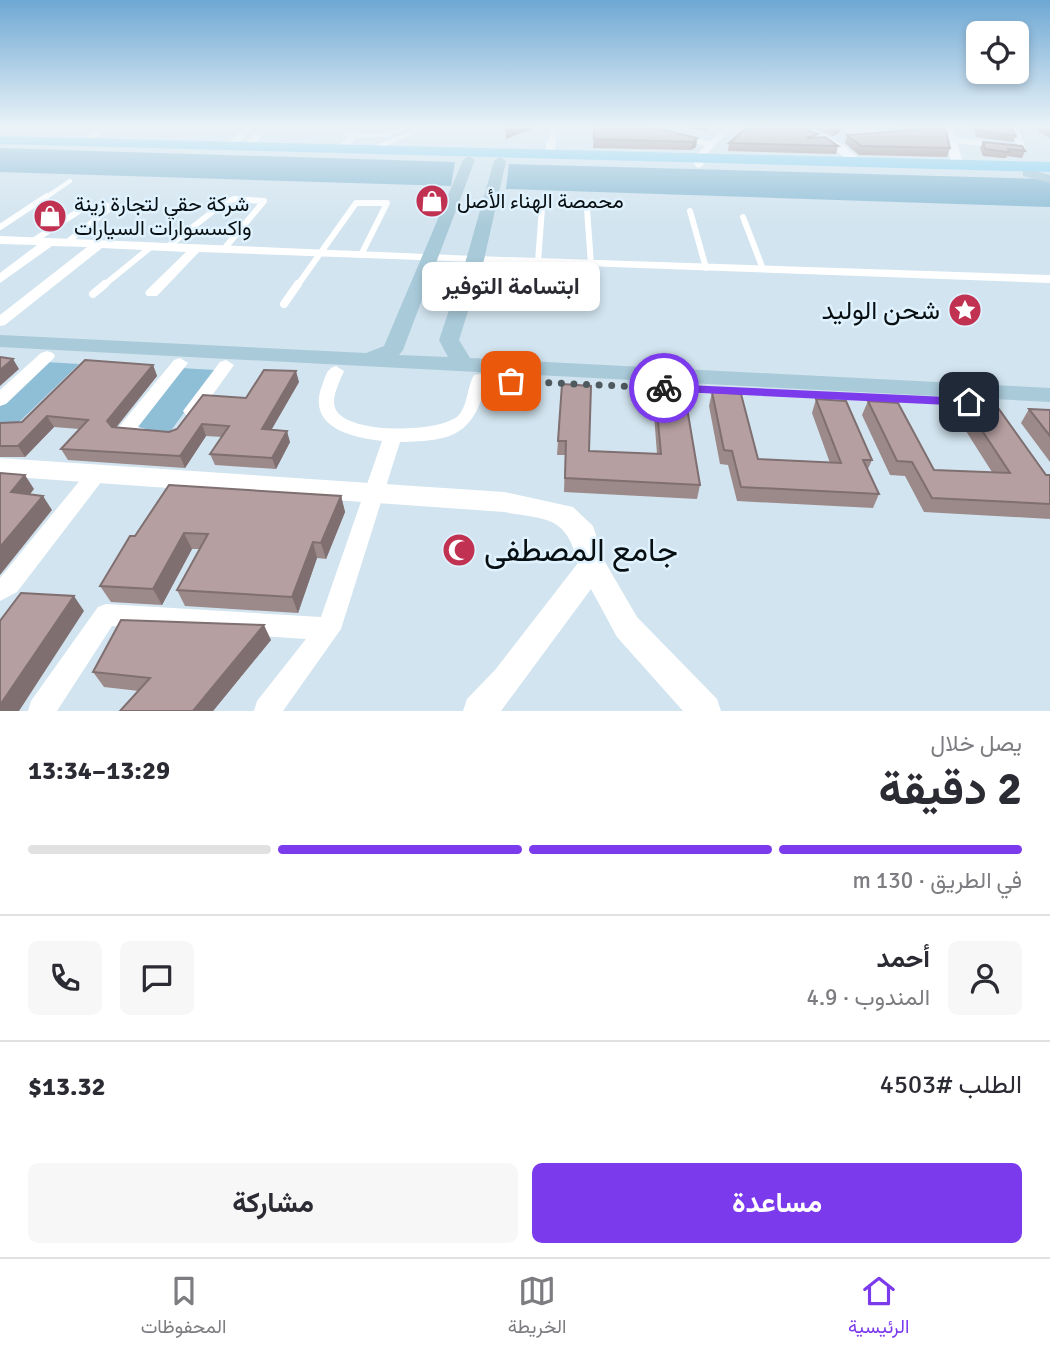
<!DOCTYPE html>
<html lang="ar">
<head>
<meta charset="utf-8">
<style>
  body { margin:0; font-family:Signika,Vazirmatn,sans-serif; background:#f7f7f7; color:#2b2b33; direction:rtl; height:100vh; display:flex; flex-direction:column; font-size:26px; white-space:nowrap }
  * { box-sizing:border-box; margin:0 }
  p { font-size:23px; color:#7c7c81 }
  .icon { flex:none; width:38px; height:38px; fill:none; stroke:currentColor; stroke-width:2; stroke-linecap:round; stroke-linejoin:round }
  .map { position:relative; height:711px; overflow:hidden; direction:ltr }
  .side { display:flex; flex-direction:column; background:#fff; flex:1 }
  .side>* { flex:none }
  .buttons { position:absolute; left:966px; top:21px; display:grid; gap:14px }
  .buttons a { display:grid; place-items:center; width:63px; height:63px; border-radius:10px; background:#fff; box-shadow:0 4px 10px #0003; font-size:35px }
  .pin { position:absolute; display:grid; place-items:center; width:60px; height:60px; color:#fff; margin:-30px; border-radius:14px; box-shadow:0 4px 10px #0006 }
  .courier { position:absolute; display:grid; place-items:center; width:70px; height:70px; margin:-35px; border:5px solid #7c3aed; border-radius:50%; background:#fff; color:#222; box-shadow:0 2px 9px #0007 }
  .bubble { position:absolute; height:49px; border-radius:10px; background:#fff; box-shadow:0 4px 10px #0003; font-size:23px; font-weight:700; line-height:49px; text-align:center; direction:rtl }
  .headline em { font-style:normal; font-weight:700 }
  .headline div { display:flex; flex-direction:column-reverse }
  .headline { display:flex; align-items:center; justify-content:space-between; height:119px; padding:0 28px }
  h1 { font-size:46px; font-weight:700; line-height:52px }
  .bar { display:grid; grid-template-columns:repeat(4,1fr); gap:10px 7px; align-content:center; height:84px; padding:0 28px }
  .bar i { height:9px; border-radius:5px; background:#e1e1e2 }
  .bar .active { background:#7c3aed }
  .bar p { grid-column:span 4 }
  .line { display:flex; align-items:center; gap:18px; padding:0 28px; border-top:2px solid #e1e1e2 }
  .line div { flex:1 }
  .round { display:grid; place-items:center; flex:none; width:74px; height:74px; border-radius:10px; background:#f7f7f7 }
  .action { display:flex; gap:14px; margin-top:auto; padding:14px 28px }
  .action a { flex:1; height:80px; border-radius:10px; background:#7c3aed; color:#fff; font-size:28px; font-weight:700; line-height:80px; text-align:center }
  .action a+a { background:#f7f7f7; color:#2b2b33 }
  .tab-bar { display:flex; justify-content:space-around; align-items:center; height:98px; border-top:2px solid #e1e1e2; background:#fff; font-size:19px; color:#7c7c81 }
  .tab-bar a { display:grid; justify-items:center; gap:4px }
  .tab-bar .active { color:#7c3aed }
  .map>svg:first-child { display:block }
  .green { fill:#8fbed7 }
  .lines { fill:none; stroke-linecap:round; stroke-linejoin:round }
  .service-far2 { stroke:#fff; stroke-width:4.5 }
  .service-far1 { stroke:#fff; stroke-width:6 }
  .service { stroke:#fff; stroke-width:8 }
  .pedestrian { fill:#fff; fill-rule:evenodd }
  .minor { fill:#fff; fill-rule:evenodd }
  .tertiary { fill:#fff; fill-rule:evenodd }
  .secondary { fill:#a9cad9; fill-rule:evenodd }
  .primary { fill:#85d0f1; fill-rule:evenodd }
  .wall { fill:#9c898a }
  .shaded-wall { fill:#7f6f71 }
  .building { fill:#b59fa1; stroke:#7f6f71; stroke-width:2 }
  .route { fill:#7c3aed }
  .done { stroke:#4f5a5f; stroke-width:7; stroke-dasharray:0 12.6 }
  .labels { text-anchor:middle; stroke-width:5; stroke-linejoin:round; paint-order:stroke }
  .far-poi-label { font-size:21px; fill:#080f12; stroke:#dff2fd; text-anchor:start }
  .poi-label { font-size:26px; fill:#080f12; stroke:#dff2fd; text-anchor:end }
  .near-poi-label { font-size:32px; fill:#080f12; stroke:#dff2fd; text-anchor:start }
</style>
</head>
<body>
<div class="map">
<svg width="1050" height="711" viewBox="0 0 1050 711">
  <rect width="100%" height="100%" fill="#d2e4ef"/>
  <g class="green">
    <path d="M0,148L455,162L451,186L0,172Z"/>
    <path d="M509,164L1046,179L1050,182V207L506,189Z"/>
    <path d="M46,362L79,364L18,423L0,422V404Z"/>
    <path d="M181,368L215,370L170,432L132,429Z"/>
  </g>
  <g class="lines">
    <path class="service-far2" d="M45,198L70,181"/>
    <g class="service-far1">
      <path d="M587,209L591,264"/>
      <path d="M690,211L706,268"/>
      <path d="M743,217L763,269"/>
      <path d="M0,227L47,196"/>
      <path d="M33,241L85,207L108,206L109,209L66,243"/>
      <path d="M167,247L225,202L234,199L264,201L224,249"/>
      <path d="M538,262L542,208"/>
      <path d="M103,286L152,246"/>
      <path d="M297,286L356,203H387L361,255"/>
    </g>
    <g class="service">
      <path d="M93,294L105,284"/>
      <path d="M284,304L298,284"/>
    </g>
    <g class="pedestrian">
      <path d="M406,127H413L385,137H354L351,135L354,133H385Z"/>
      <path d="M465,127H472L474,128L471,130Z"/>
    </g>
    <g class="minor">
      <path d="M102,127H112L95,138H89V134Z"/>
      <path d="M246,127H255L232,149H226V145Z"/>
      <path d="M262,127H270L250,149H244V145Z"/>
      <path d="M329,127H340L358,135L345,151H339L337,149L348,136Z"/>
      <path d="M420,127H430L372,152L364,150Z"/>
      <path d="M551,127L558,128L554,155L549,158L544,155Z"/>
      <path d="M624,127H638L661,133L657,136Z"/>
      <path d="M725,127H733L702,159L704,165L699,168L696,167L692,159L705,146L675,137L679,134L710,141Z"/>
      <path d="M789,127C816,125 847,144 864,164L856,166L825,143Z"/>
      <path d="M829,127C842,126 855,133 868,132L865,127H873L878,134L861,138Z"/>
      <path d="M1010,127H1018L1026,150L951,143L947,140L951,137L1017,145Z"/>
      <path d="M0,236L475,256L1050,275V283L199,252L157,296H147L145,293L147,290L186,252L102,248L5,325L0,326V315L87,247L52,246L0,283V273L37,245L0,244Z"/>
      <path d="M47,351L53,353L55,356L53,359L6,404L0,406V390L41,353Z"/>
      <path d="M180,358L188,363L138,427L146,429L149,433L146,437L140,439L118,436L115,432L118,428L174,360Z"/>
      <path d="M226,360L234,365L198,415H186L183,411L186,407L220,362Z"/>
      <path d="M336,366L344,371C340,381 331,397 335,408C345,435 439,433 458,416C468,406 467,387 474,375L480,374L488,379C473,434 457,441 400,442L341,629L283,711H254L257,701L306,639L112,626L57,711H28L31,701L98,607L106,604L321,617L382,441C348,437 305,426 323,383C326,375 327,368 336,366Z"/>
      <path d="M98,465L105,467L108,472L105,477L17,592L0,601V578L91,467Z"/>
    </g>
    <g class="tertiary">
      <path d="M943,127H953L964,167L962,170L952,167Z"/>
      <path d="M0,458L504,492L573,507L593,526L605,562L637,617L717,699L721,711H683L617,637L591,589L501,711H463L467,699L495,670L578,563C566,515 547,520 504,512L0,476Z"/>
    </g>
    <g class="secondary">
      <path d="M469,156L475,160L403,350L399,355L448,357L439,340L466,260L494,161L500,157L506,161L484,260L459,340L470,358L1050,388V402L0,347V335L366,353L384,346L463,160Z"/>
      <path d="M1028,169L1050,175V183L1023,176V170Z"/>
    </g>
    <path class="primary" d="M0,136L1050,162V172L0,144Z"/>
  </g>
  <g class="wall">
    <path d="M594,127L697,138L696,147L691,150L593,148Z"/>
    <path d="M684,127H712L705,131Z"/>
    <path d="M810,127H841L839,133L833,136Z"/>
    <path d="M898,127H945L950,148L947,157L859,155L845,143L847,135L910,131Z"/>
    <path d="M973,127H1011L1016,136L1013,142L976,137Z"/>
    <path d="M1040,127H1050V138L1038,132Z"/>
    <path d="M817,137L838,146L836,154L728,151L729,143Z"/>
    <path d="M983,142L1025,151L1022,158L1007,156L1006,158H1003L983,156L980,148Z"/>
    <path d="M153,365L157,376L116,428L169,432L246,398L299,382L271,430L290,442L276,469L215,465L210,454L222,437L206,436L185,468L68,460L61,449L79,429L54,427L25,457H0V423L22,422Z"/>
    <path d="M591,386L589,451L657,454L653,402L655,389L700,485L697,499L564,492L565,455H557L558,441Z"/>
    <path d="M712,392L758,459L830,463L812,413L816,399L872,460L868,469L879,494L873,508L737,501L728,465L720,464L709,406Z"/>
    <path d="M868,401L934,470L992,472L957,417L964,403L1046,475H1050V519L924,512L905,476L890,475L862,415Z"/>
    <path d="M1029,409L1050,410V462L1021,423Z"/>
    <path d="M341,496L345,512L326,559L317,558L298,613L185,606L177,590L200,549H192L162,605L111,602L100,586L135,536Z"/>
    <path d="M271,640L213,711H120L139,691L104,687L93,672Z"/>
  </g>
  <g class="shaded-wall">
    <path d="M517,127H534V128L506,139V131Z"/>
    <path d="M837,127H841L839,133L833,136L835,128Z"/>
    <path d="M697,138L696,147L691,150L693,142Z"/>
    <path d="M13,359L19,369L0,386V370Z"/>
    <path d="M153,365L157,376L112,432L107,421Z"/>
    <path d="M296,371L299,382L265,441L262,429Z"/>
    <path d="M47,416L54,427L25,457L18,446Z"/>
    <path d="M202,424L206,436L185,468L180,456Z"/>
    <path d="M287,431L290,442L276,469L272,458Z"/>
    <path d="M25,475L34,489L21,506L11,492Z"/>
    <path d="M43,496L52,510L0,575V547Z"/>
    <path d="M341,496L345,512L326,559L321,543Z"/>
    <path d="M184,533L192,549L162,605L153,589Z"/>
    <path d="M313,542L317,558L298,613L292,597Z"/>
    <path d="M74,596L84,611L19,711H0V705Z"/>
    <path d="M264,625L271,640L213,711H193Z"/>
  </g>
  <g class="building">
    <path d="M507,127H517L506,131Z"/>
    <path d="M594,127L659,129L697,138L693,142L594,139Z"/>
    <path d="M747,127H801L818,134L807,138L825,137L838,146L729,143Z"/>
    <path d="M922,127H945L950,148L861,146L847,135L930,129Z"/>
    <path d="M977,127H1011L1016,136L979,131Z"/>
    <path d="M983,142L1022,146L1025,151L1008,149L1009,152H1006L985,149Z"/>
    <path d="M0,357L13,359L0,370Z"/>
    <path d="M85,360L153,365L107,421L112,427L169,432L177,429L203,395L246,398L264,370L296,371L262,429L287,431L272,458L210,454L229,426L202,424L180,456L61,449L88,420L47,416L18,446H0V423L22,422Z"/>
    <path d="M562,384L591,386L589,451L661,454L655,389L684,390L700,485L565,478L566,441H558Z"/>
    <path d="M712,392L741,394L758,459L841,463L816,399L846,401L872,460H863L879,494L741,487L732,451L724,450Z"/>
    <path d="M868,401L898,403L934,470L1010,473L964,403L996,405L1046,475H1050V504L932,498L912,462L897,461Z"/>
    <path d="M1029,409L1050,410V436Z"/>
    <path d="M0,473L25,475L11,492L43,496L0,547Z"/>
    <path d="M169,485L341,496L321,543L313,542L292,597L177,590L208,534L184,533L153,589L100,586L130,536H135Z"/>
    <path d="M21,593L74,596L0,705V621Z"/>
    <path d="M121,620L264,625L193,711H120L150,678L93,672Z"/>
  </g>
  <linearGradient id="sky" x2="0" y2="1"><stop stop-color="#6ea8d4"/><stop offset="0.56" stop-color="#ebf3f8"/><stop offset="1" stop-color="#ebf3f8" stop-opacity="0"/></linearGradient>
  <rect width="1050" height="226" fill="url(#sky)"/>
  <path class="route" d="M664,384L969,398L975,402L969,406L660,391L658,388Z"/>
  <g class="lines">
    <path class="done" d="M511,381L664,388"/>
  </g>
  <defs>
    <symbol id="shop-disc" viewBox="-11 -11 22 22"><circle r="9.5" fill="#c13152" stroke="#dff2fd"/><path d="M-5-2.5h2.3a2.7 3.5 0 0 1 5.4 0H5L5.5 6h-11ZM-1.5-2.5h3a1.5 2.3 0 0 0-3 0Z" fill="#fff"/></symbol>
    <symbol id="sight-disc" viewBox="-11 -11 22 22"><circle r="9.5" fill="#c13152" stroke="#dff2fd"/><path d="M0-6L1.8-2.2L6-1.7L2.9 1.2L3.7 5.4L0 3.3L-3.7 5.4L-2.9 1.2L-6-1.7L-1.8-2.2Z" fill="#fff"/></symbol>
    <symbol id="mosque-disc" viewBox="-11 -11 22 22"><circle r="9.5" fill="#c13152" stroke="#dff2fd"/><path d="M3.5-4.9A6 6 0 1 0 3.5 4.9A5 5 0 1 1 3.5-4.9Z" fill="#fff"/></symbol>
  </defs>
  <g fill-rule="evenodd">
    <use href="#shop-disc" x="413" y="182" width="38" height="38"/>
    <use href="#shop-disc" x="31" y="197" width="38" height="38"/>
    <use href="#sight-disc" x="946" y="291" width="38" height="38"/>
    <use href="#mosque-disc" x="440" y="531" width="38" height="38"/>
  </g>
  <g class="labels">
    <g class="far-poi-label">
      <text x="457" y="208">محمصة الهناء الأصل</text>
      <text x="74" y="211">شركة حقي لتجارة زينة<tspan x="74" dy="24">واكسسوارات السيارات</tspan></text>
    </g>
    <g class="poi-label">
      <text x="940" y="319">شحن الوليد</text>
    </g>
    <g class="near-poi-label">
      <text x="484" y="561">جامع المصطفى</text>
    </g>
  </g>
</svg>
<div class="buttons">
<a><svg class="icon" aria-label="locate" viewBox="0 0 24 24"><circle cx="12" cy="12" r="6"/><path d="M12 2v4M12 18v4M2 12h4M18 12h4"/></svg></a>
</div>
<div class="pin" style="left:511px;top:381px;background:#ea580c"><svg class="icon" aria-label="bag" viewBox="0 0 24 24"><path d="M5 8h14l-1 12H6zM9 8a3 3 0 0 1 6 0"/></svg></div>
<div class="pin" style="left:969px;top:402px;background:#1f2937"><svg class="icon" aria-label="home" viewBox="0 0 24 24"><path d="M3 11l9-7 9 7M6 9v11h12V9"/></svg></div>
<div class="courier" style="left:664px;top:388px"><svg class="icon" aria-label="bike" viewBox="0 0 24 24"><circle cx="6" cy="16" r="4"/><circle cx="18" cy="16" r="4"/><path d="M6 16l4-8h5l3 8M10 8l3 8H6M13 5h3"/></svg></div>
<div class="bubble" style="left:422px;top:262px;width:178px">ابتسامة التوفير</div>
</div>
<section class="side">
<div class="headline"><div><h1>2 دقيقة</h1><p>يصل خلال</p></div><em>13:29–13:34</em></div>
<div class="bar"><i class="active"></i><i class="active"></i><i class="active"></i><i></i><p>في الطريق · 130 m</p></div>
<div class="line" style="height:126px"><a class="round"><svg class="icon" aria-label="person" viewBox="0 0 24 24"><circle cx="12" cy="8" r="4"/><path d="M4 21q1-7 8-7t8 7"/></svg></a><div><b>أحمد</b><p>المندوب · 4.9</p></div><a class="round"><svg class="icon" aria-label="chat" viewBox="0 0 24 24"><path d="M4 5h16v11H9l-5 4z"/></svg></a><a class="round"><svg class="icon" aria-label="phone" viewBox="0 0 24 24"><path d="M5 4h4l2 5-3 2q2 4 5 5l2-3 5 2v4C11 20 4 13 5 4z"/></svg></a></div>
<div class="line" style="height:91px"><div>الطلب #4503</div><b>$13.32</b></div>
<div class="action"><a>مساعدة</a><a>مشاركة</a></div>
</section>
<nav class="tab-bar">
<a class="active"><svg class="icon" aria-label="home" viewBox="0 0 24 24"><path d="M3 11l9-7 9 7M6 9v11h12V9"/></svg>الرئيسية</a>
<a><svg class="icon" aria-label="map" viewBox="0 0 24 24"><path d="M3 6l6-2 6 2 6-2v14l-6 2-6-2-6 2zM9 4v14M15 6v14"/></svg>الخريطة</a>
<a><svg class="icon" aria-label="saved" viewBox="0 0 24 24"><path d="M7 4h10v16l-5-4-5 4z"/></svg>المحفوظات</a>
</nav>
</body>
</html>
